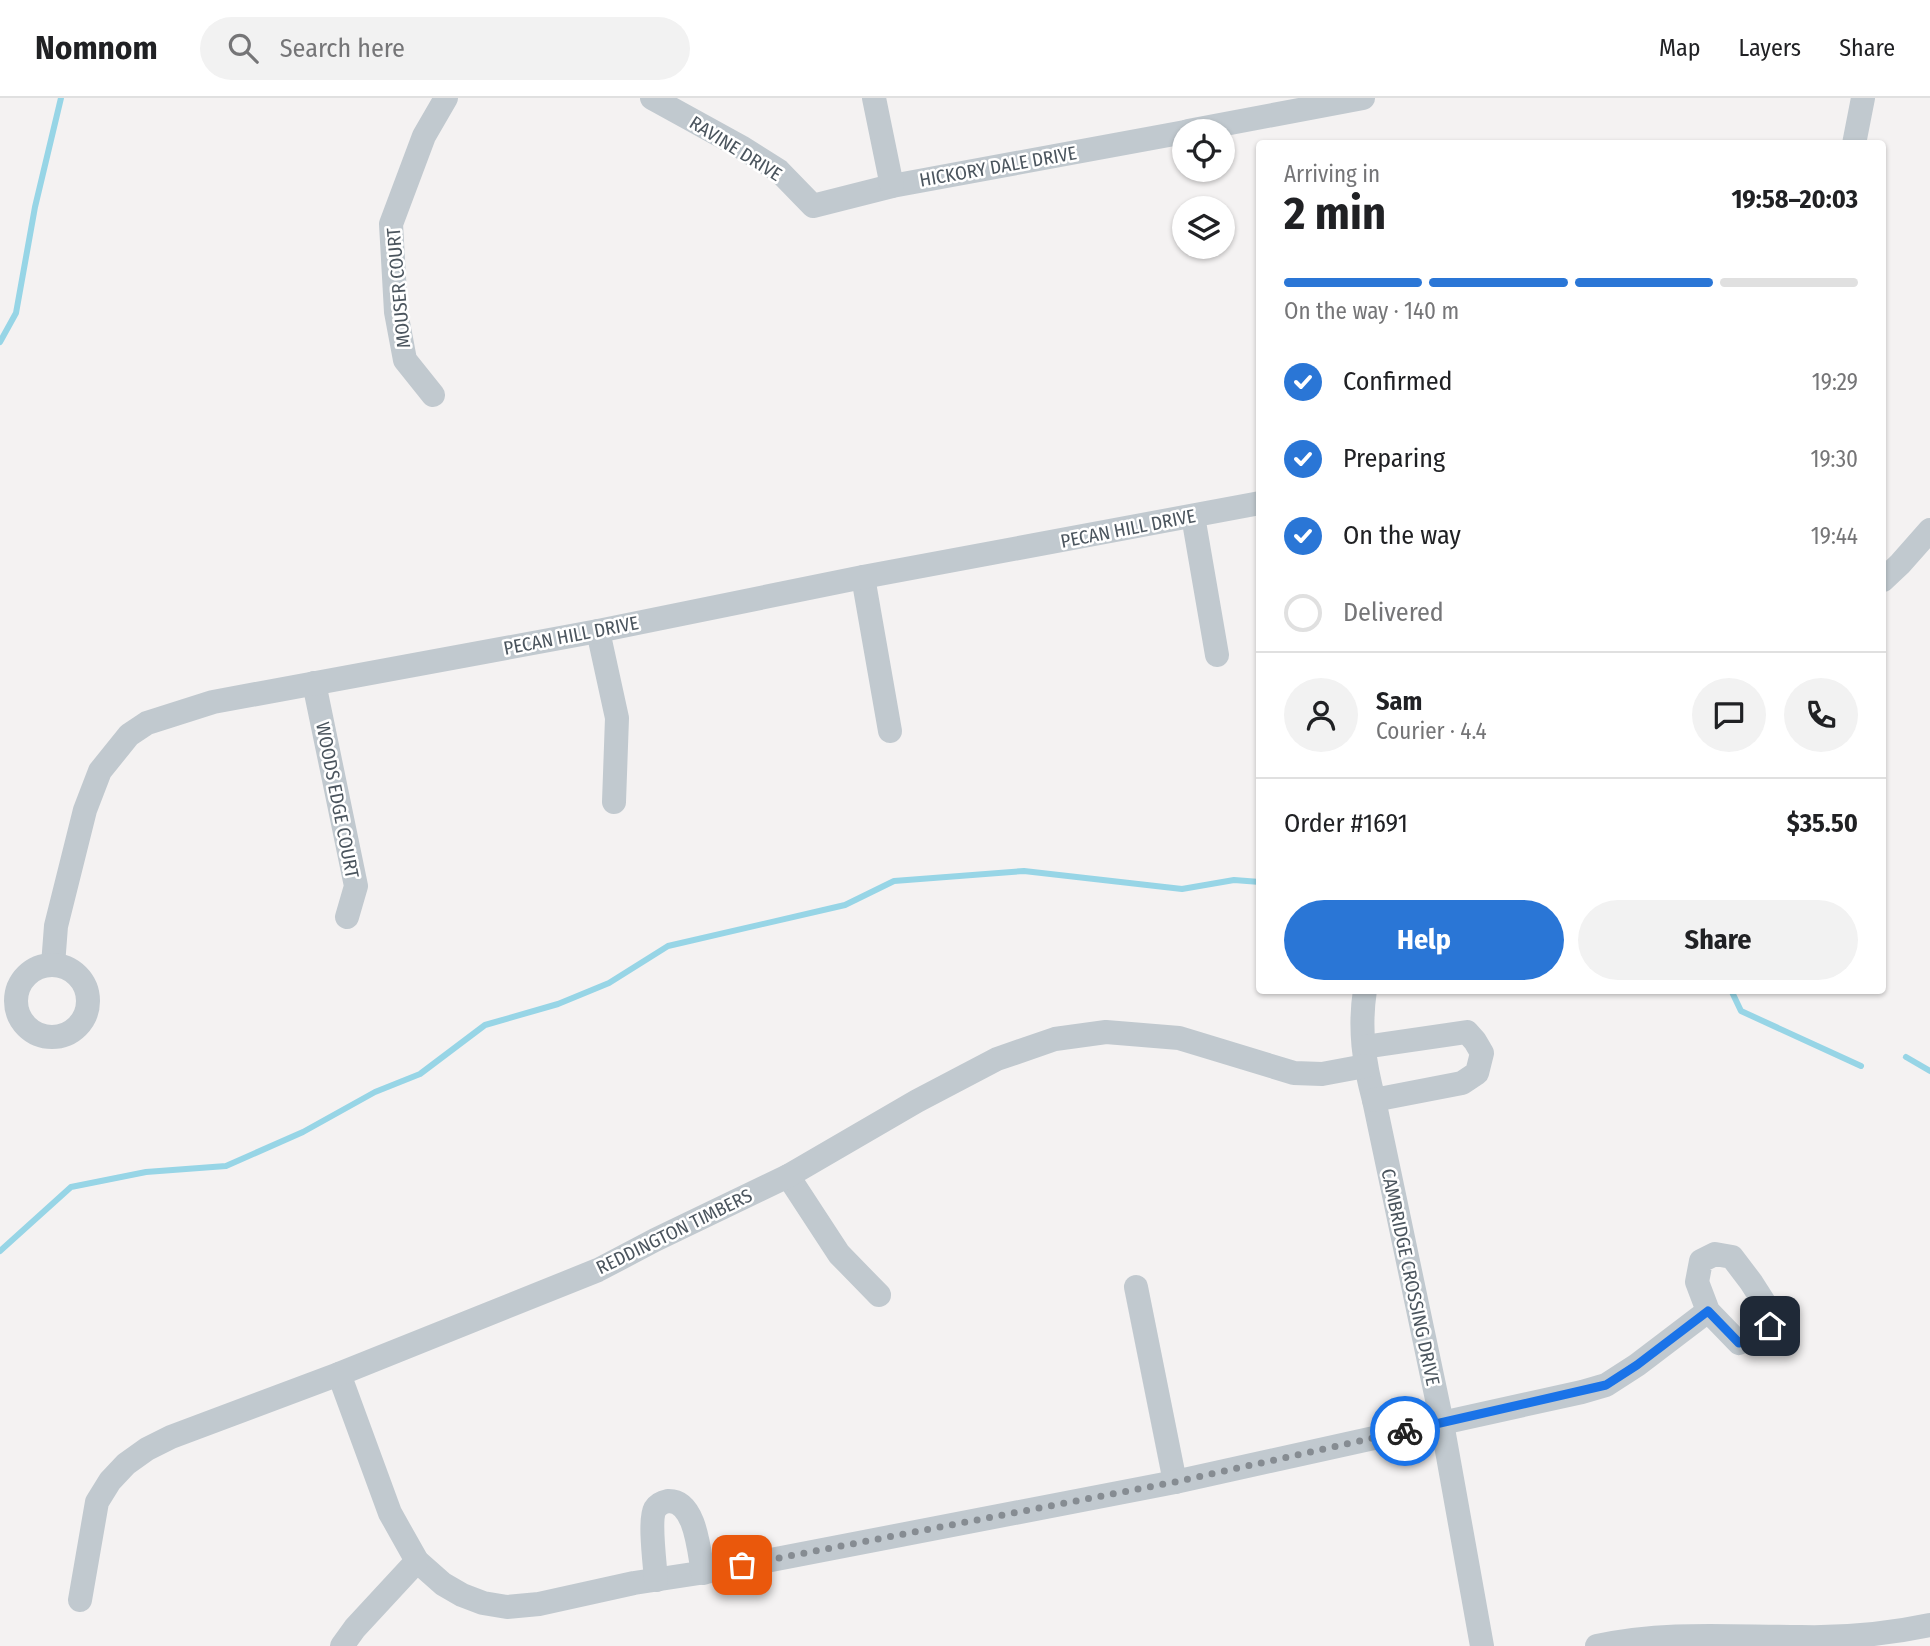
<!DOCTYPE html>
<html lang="en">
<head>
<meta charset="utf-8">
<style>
  body { margin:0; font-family:"Fira Sans Condensed",sans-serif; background:#f2f2f2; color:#202124; height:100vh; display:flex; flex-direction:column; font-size:26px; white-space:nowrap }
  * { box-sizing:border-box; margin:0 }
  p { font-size:23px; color:#757577 }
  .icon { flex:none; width:38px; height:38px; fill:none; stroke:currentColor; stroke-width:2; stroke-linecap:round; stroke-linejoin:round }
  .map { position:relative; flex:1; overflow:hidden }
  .panel { position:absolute; left:1256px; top:42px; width:630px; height:854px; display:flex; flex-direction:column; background:#fff; border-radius:7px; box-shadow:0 2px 5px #0004 }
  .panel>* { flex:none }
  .controls { position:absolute; left:1172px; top:21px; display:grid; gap:14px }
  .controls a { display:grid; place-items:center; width:63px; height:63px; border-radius:50%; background:#fff; box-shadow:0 2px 5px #0004; font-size:35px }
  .pin { position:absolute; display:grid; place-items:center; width:60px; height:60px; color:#fff; margin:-30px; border-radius:14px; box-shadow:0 4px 10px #0006 }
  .courier { position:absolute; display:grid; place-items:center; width:70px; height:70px; margin:-35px; border:5px solid #1a73e8; border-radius:50%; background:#fff; color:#222; box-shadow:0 2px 9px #0007 }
  .summary em { font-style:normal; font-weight:700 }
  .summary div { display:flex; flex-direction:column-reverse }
  .summary { display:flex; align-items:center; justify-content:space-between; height:119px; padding:0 28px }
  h1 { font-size:46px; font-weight:700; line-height:52px }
  .bar { display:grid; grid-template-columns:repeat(4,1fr); gap:10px 7px; align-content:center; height:84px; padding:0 28px }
  .bar i { height:9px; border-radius:5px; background:#e0e0e0 }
  .bar .selected { background:#2a76d6 }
  .bar p { grid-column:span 4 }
  .line { display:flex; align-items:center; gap:18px; padding:0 28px; border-top:2px solid #e0e0e0 }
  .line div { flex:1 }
  .round { display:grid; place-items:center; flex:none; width:74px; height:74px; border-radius:37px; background:#f2f2f2 }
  ol { padding:0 28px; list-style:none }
  li { display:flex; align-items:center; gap:21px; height:77px }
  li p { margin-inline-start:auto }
  li .icon { padding:7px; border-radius:50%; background:#2a76d6; color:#fff; stroke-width:4 }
  li:last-child { color:#757577 }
  li i { width:38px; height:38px; border:4px solid #e0e0e0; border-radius:50% }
  .button { display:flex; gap:14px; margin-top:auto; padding:14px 28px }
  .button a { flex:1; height:80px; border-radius:42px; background:#2a76d6; color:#fff; font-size:28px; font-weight:700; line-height:80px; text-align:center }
  .button a+a { background:#f2f2f2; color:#202124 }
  header { display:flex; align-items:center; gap:42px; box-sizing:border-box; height:98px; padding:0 35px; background:#fff; border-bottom:2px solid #e0e0e0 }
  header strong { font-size:33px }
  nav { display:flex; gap:38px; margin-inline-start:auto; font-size:24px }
  .search { width:490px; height:63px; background:#f2f2f2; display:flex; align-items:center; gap:18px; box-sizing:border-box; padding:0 24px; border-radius:38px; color:#757577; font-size:26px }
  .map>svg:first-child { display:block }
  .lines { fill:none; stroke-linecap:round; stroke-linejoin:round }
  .stream { stroke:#97d5e6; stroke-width:6 }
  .minor { stroke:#c1c9cf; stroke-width:24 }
  .done { stroke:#868c92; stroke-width:7; stroke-dasharray:0 12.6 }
  .route { stroke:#1a73e8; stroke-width:9 }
  .labels { text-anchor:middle; stroke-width:5; stroke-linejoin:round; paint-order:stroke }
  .street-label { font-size:19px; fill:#4b555e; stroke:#fff }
</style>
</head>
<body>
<header>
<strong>Nomnom</strong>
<div class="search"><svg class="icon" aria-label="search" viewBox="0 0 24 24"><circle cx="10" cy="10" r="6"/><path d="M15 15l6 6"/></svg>Search here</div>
<nav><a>Map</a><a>Layers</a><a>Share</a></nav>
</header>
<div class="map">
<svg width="1930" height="1548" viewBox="0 0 1930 1548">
  <rect width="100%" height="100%" fill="#f4f2f2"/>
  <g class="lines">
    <g class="stream">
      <path d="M0,244L16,215L35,109L61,0"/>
      <path d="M1731,892L1741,913L1861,968"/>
      <path d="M1906,959L1930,973"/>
      <path d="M0,1153L71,1089L146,1074L226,1068L303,1034L375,994L420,976L485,927L558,906L609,885L668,848L845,807L894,783L1024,773L1182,791L1234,782L1260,784"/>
    </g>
    <g class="minor">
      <path d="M652,0L741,49L779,73L813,108L892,88L1185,34"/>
      <path d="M874,0L892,88"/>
      <path d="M1188,33L1363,0"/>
      <path d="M1854,46L1863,0"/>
      <path d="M433,297L405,262L396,214L391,126L424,38L446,0"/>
      <path d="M1193,418L1217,557"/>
      <path d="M863,479L890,633"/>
      <path d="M1883,482L1900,466L1930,432"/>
      <path d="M598,533L617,620L614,704"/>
      <path d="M314,585L356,788L347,819"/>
      <path d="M53,867L56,828L85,712L100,673L129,637L147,625L213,604L598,533L863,479L1260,405"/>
      <circle cx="52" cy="903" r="36"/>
      <path d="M1365,892C1359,931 1364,965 1374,1002L1442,1325L1482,1548"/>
      <path d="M1364,949L1467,934L1475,943L1482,955L1477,975L1462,985L1374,1002"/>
      <path d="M788,1078L839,1156L879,1197"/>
      <path d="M1136,1189L1175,1384"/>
      <path d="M339,1276L390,1415L417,1463L443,1486L462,1497L483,1505L507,1509L539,1506L634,1485L719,1472L1175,1384L1582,1294L1606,1287L1637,1267L1708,1213L1697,1184L1701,1163L1715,1156L1732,1159L1751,1184L1765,1206L1770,1228L1753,1239L1739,1245L1708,1213"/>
      <path d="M656,1482C655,1467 649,1422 655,1411C658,1406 663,1404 668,1403C696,1402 699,1454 703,1475"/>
      <path d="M80,1502L97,1404L110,1383L126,1366L147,1351L171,1339L339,1276L598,1172L655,1142L788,1078L917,1003L997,961L1055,941L1106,934L1179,940L1294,975L1322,976L1365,968"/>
      <path d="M342,1548L355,1530L417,1463"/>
      <path d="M1597,1548C1666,1533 1731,1539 1801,1539C1845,1540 1888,1536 1930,1527"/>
    </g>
  </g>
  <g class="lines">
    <path class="done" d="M742,1467L1175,1384L1405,1333"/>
    <path class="route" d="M1405,1333L1606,1287L1637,1267L1708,1213L1739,1245L1753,1239L1770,1228"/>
  </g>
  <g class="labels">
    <g class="street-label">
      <text transform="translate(736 50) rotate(32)" y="7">RAVINE DRIVE</text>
      <text transform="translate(998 68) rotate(-10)" y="7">HICKORY DALE DRIVE</text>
      <text transform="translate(398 190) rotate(-95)" y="7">MOUSER COURT</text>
      <text transform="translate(1128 430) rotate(-11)" y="7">PECAN HILL DRIVE</text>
      <text transform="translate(571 537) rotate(-11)" y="7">PECAN HILL DRIVE</text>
      <text transform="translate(338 702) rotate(79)" y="7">WOODS EDGE COURT</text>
      <text transform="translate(674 1133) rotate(-26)" y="7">REDDINGTON TIMBERS</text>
      <text transform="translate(1411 1179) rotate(78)" y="7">CAMBRIDGE CROSSING DRIVE</text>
    </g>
  </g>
</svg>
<div class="controls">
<a><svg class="icon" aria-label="locate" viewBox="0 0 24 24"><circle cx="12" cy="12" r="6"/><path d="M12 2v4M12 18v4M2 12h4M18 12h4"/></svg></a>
<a><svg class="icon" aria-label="layers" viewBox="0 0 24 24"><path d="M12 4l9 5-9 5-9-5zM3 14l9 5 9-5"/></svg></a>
</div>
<div class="pin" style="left:742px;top:1467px;background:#ea580c"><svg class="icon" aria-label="bag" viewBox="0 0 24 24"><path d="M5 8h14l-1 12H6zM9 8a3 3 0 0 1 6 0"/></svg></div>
<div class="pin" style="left:1770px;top:1228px;background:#1f2937"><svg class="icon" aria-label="home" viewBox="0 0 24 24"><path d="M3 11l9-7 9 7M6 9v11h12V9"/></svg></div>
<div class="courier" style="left:1405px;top:1333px"><svg class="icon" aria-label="bike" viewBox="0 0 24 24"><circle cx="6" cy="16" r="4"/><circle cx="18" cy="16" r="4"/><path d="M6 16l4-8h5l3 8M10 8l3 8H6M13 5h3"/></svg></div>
<section class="panel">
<div class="summary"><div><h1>2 min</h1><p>Arriving in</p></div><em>19:58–20:03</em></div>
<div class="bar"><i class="selected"></i><i class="selected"></i><i class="selected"></i><i></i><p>On the way · 140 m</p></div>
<ol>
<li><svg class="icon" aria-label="check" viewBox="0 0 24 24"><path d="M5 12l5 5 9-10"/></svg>Confirmed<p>19:29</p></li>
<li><svg class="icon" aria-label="check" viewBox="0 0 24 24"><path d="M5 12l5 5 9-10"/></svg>Preparing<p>19:30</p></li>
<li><svg class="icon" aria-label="check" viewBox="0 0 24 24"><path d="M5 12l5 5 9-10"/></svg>On the way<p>19:44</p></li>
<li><i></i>Delivered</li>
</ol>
<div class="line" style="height:126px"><a class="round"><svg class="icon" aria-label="person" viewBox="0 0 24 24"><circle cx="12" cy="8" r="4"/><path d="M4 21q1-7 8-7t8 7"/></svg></a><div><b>Sam</b><p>Courier · 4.4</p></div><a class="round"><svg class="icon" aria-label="chat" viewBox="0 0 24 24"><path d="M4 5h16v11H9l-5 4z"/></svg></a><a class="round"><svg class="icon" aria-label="phone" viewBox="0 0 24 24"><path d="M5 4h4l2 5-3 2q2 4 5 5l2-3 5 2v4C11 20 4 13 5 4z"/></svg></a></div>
<div class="line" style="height:91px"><div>Order #1691</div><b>$35.50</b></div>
<div class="button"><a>Help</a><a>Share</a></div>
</section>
</div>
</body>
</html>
